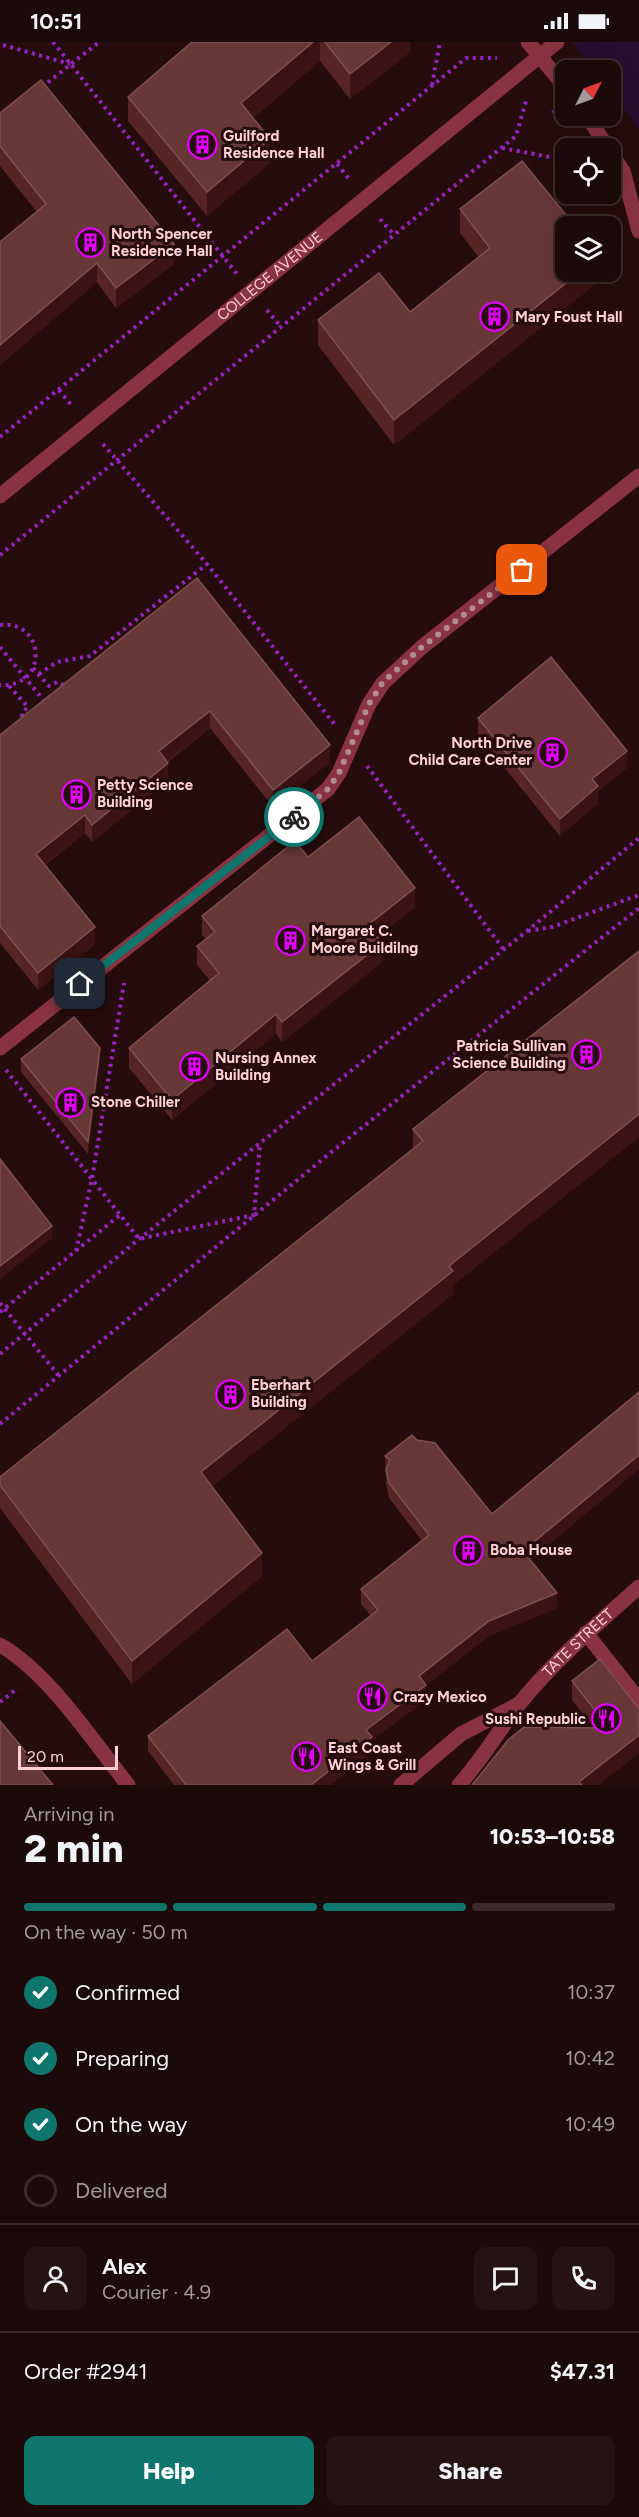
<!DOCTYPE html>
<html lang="en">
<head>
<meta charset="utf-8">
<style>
  body { margin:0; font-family:Figtree,sans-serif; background:#251213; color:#f1f3f6; height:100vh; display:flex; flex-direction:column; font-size:22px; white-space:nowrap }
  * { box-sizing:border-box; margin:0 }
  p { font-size:20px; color:#a09a9c }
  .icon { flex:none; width:33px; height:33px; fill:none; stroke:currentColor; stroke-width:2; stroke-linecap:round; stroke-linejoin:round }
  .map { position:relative; height:1743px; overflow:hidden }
  .sheet { display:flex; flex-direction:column; background:#1c090a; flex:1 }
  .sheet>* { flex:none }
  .needle { width:39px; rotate:48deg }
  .fabs { position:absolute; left:555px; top:18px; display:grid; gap:12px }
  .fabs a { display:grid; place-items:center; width:66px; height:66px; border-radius:12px; background:#1c090a; box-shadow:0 6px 24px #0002,0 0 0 2px #3a2a2b; font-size:30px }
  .scale { position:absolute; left:18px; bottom:15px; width:100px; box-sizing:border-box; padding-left:6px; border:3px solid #ffd1d5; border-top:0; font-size:16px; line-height:21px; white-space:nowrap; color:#ffd1d5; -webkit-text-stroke:4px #260c0d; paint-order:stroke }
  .pin { position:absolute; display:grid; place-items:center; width:51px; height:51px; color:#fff; margin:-26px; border-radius:12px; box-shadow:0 3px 9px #0006 }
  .courier { position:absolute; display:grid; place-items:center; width:60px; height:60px; margin:-30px; border:4px solid #0f766e; border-radius:50%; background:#fff; color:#222; box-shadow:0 2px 8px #0007 }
  .head em { font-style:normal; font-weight:800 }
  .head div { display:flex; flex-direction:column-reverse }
  .head { display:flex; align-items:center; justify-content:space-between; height:102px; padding:0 24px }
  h1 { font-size:39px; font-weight:800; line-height:45px }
  .bar { display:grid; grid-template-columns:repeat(4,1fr); gap:9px 6px; align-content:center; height:72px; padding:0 24px }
  .bar i { height:8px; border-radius:4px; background:#3a2a2b }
  .bar .active { background:#0f766e }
  .bar p { grid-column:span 4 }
  .line { display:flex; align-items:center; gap:15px; padding:0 24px; border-top:2px solid #3a2a2b }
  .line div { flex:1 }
  .round { display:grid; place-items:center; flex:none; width:63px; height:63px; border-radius:12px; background:#251213 }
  ol { padding:0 24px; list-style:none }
  li { display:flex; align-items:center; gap:18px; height:66px }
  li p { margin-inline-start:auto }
  li .icon { padding:6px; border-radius:50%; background:#0f766e; color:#fff; stroke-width:4 }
  li:last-child { color:#a09a9c }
  li i { width:33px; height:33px; border:3px solid #3a2a2b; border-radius:50% }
  .action { display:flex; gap:12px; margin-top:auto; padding:12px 24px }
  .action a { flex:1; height:69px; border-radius:12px; background:#0f766e; color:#fff; font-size:24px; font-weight:800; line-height:69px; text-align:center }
  .action a+a { background:#251213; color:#f1f3f6 }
  .status { display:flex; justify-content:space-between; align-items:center; height:42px; padding:0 30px; background:#1c090a; direction:ltr }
  .status svg { height:16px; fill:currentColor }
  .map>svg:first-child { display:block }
  .green { fill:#280f30 }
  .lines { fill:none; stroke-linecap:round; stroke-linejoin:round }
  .path { stroke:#9823c1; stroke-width:4; stroke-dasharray:3 4.5; stroke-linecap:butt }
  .minor { stroke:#893340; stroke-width:15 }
  .path-bridge { stroke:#9823c1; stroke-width:4; stroke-dasharray:3 4.5; stroke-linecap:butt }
  .wall { fill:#552423 }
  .shaded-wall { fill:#3a1312 }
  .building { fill:#673736; stroke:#7f4f4f; stroke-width:1.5 }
  .done { stroke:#b38c8f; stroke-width:6; stroke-dasharray:0 10.8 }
  .route { stroke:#0f766e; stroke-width:8 }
  .labels { text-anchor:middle; stroke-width:6; stroke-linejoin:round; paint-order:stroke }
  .poi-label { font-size:15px; font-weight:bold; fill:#ffd1d5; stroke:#260c0d; text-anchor:start }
  .street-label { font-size:15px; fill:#ffd1d5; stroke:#260c0d }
</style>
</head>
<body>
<div class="status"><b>10:51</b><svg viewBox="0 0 49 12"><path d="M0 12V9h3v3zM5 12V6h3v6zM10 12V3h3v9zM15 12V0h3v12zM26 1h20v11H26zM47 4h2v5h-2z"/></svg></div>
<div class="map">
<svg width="639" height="1743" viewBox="0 0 639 1743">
  <rect width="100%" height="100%" fill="#260c0d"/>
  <path class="green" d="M572,0H639V88L611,48L610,28H596Z"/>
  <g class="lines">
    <g class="path">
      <path d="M53,0L237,232"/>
      <path d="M3,3L70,22"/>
      <path d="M432,43L440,0"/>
      <path d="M42,45L99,0"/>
      <path d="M553,68L563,82"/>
      <path d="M502,106L566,118"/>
      <path d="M337,122L350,138"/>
      <path d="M380,177L394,193"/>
      <path d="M267,268L281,285"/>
      <path d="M59,348L72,364"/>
      <path d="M0,395L466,16H497"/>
      <path d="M103,402L207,522L335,683"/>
      <path d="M0,513L516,94L526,59"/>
      <path d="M0,583C45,577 50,646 0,643"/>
      <path d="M33,626L49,644L57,640L68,645"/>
      <path d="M39,632L57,620L90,614L207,522"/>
      <path d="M9,644L28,665L22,671V678"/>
      <path d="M367,724L504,908"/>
      <path d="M528,889L552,885L639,853"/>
      <path d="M6,1028L139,1197L254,1173L260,1102"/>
      <path d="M76,1209L92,1137L124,941"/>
      <path d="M0,1261L59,1334"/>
      <path d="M0,1270L120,1173"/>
      <path d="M0,1312L139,1197L527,889L639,796"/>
      <path d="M0,1382L340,1103L639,866"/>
      <path d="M0,1660L18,1646"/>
    </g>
    <g class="minor">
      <path d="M528,0L566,46"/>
      <path d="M587,74L608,106"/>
      <path d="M610,110L623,129L639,189"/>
      <path id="s1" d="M0,454L557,0"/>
      <path d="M0,1006L328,747L339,731L369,662L383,641L422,605L639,434"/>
      <path d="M586,1591L639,1658"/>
      <path d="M0,1603C49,1631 92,1698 128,1743"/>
      <path d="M401,1743L461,1692L517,1663"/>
      <path id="s2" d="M459,1743C482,1718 499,1688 520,1661C555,1618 597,1582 639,1545"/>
    </g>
    <path class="path-bridge" d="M0,605L45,660"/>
  </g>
  <g class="wall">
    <path d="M192,0H410V10L350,57L320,19L253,76L270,121L207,174L128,79V55Z"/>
    <path d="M0,71L174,222L116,266L97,240L0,323V200L37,170L0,124Z"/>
    <path d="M460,167L599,230V239L394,403L318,303V278L410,270L479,216L460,191Z"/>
    <path d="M197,536L330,720L273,765L210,686L168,720V738L92,800L85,791L45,823L95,902L38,948L0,901V693Z"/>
    <path d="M478,676L627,726L598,749V761L560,794L478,693Z"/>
    <path d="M308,815L415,865L377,895L382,920L282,1000L276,992L172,1078L129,1026V1006L210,939L197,923V904L206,897L202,893V874Z"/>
    <path d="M639,909V1095L453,1243V1252L211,1445L262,1534L132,1642L0,1466V1435L413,1107V1087Z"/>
    <path d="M21,1017L100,1019L88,1112L21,1030Z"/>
    <path d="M417,1398L492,1472L639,1427L530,1518L557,1566L489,1594L426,1643V1658L372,1698V1710L330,1743H174L148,1709V1694L312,1619L371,1574L361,1562V1547L422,1499L389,1456L386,1442L385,1414Z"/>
    <path d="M572,1639L639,1667L599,1743L594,1686L572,1658Z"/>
  </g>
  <g class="shaded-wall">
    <path d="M313,0H320V19L241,86V61Z"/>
    <path d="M391,0H410V10L350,57V32Z"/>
    <path d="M270,97V121L207,174V150Z"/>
    <path d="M174,202V222L116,266V246Z"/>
    <path d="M97,221V240L0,323V303Z"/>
    <path d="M580,230H599V239L394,403V378Z"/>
    <path d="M210,669V686L159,726V709Z"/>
    <path d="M330,703V720L273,765V748Z"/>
    <path d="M627,709V726L598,749V761L560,794V777L592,737Z"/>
    <path d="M168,721V738L92,800V783Z"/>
    <path d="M85,773V791L36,829V812Z"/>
    <path d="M415,846V865L368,902V883Z"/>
    <path d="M95,885V902L38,948V931Z"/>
    <path d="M382,901V920L282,1000V980Z"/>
    <path d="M276,972V992L172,1078V1058Z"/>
    <path d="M100,1006V1019L88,1112V1100Z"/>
    <path d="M639,1072V1095L453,1243V1252L201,1453V1430L449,1224Z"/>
    <path d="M52,1184V1196L0,1237V1224Z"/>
    <path d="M639,1413V1427L523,1524V1509Z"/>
    <path d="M262,1511V1534L132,1642V1619Z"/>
    <path d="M557,1551V1566L489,1594L426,1643V1658L372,1698V1710L330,1743H311L419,1634L489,1579Z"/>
    <path d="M639,1693V1711L599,1743H579V1740Z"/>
  </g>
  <g class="building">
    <path d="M192,0H313L241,61L270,97L207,150L128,55Z"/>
    <path d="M325,0H391L350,32Z"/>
    <path d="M41,38L174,202L116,246L97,221L0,303V200L46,162L0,104V71Z"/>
    <path d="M522,119L575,184H566V230H580L394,378L318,278L379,231L410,270L490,206L460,167Z"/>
    <path d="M197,536L330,703L273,748L210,669L159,709L168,721L92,783L85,773L36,812L95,885L38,931L0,884V693Z"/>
    <path d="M551,615L627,709L592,737L598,744L560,777L478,676Z"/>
    <path d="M359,775L415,846L368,883L382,901L282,980L276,972L172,1058L129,1006L219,931L197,904L215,890L202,874L295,799L308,815Z"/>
    <path d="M639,909V1072L449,1224L453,1229L201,1430L262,1511L132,1619L0,1443V1435L423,1099L413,1087Z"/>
    <path d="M74,975L100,1006L88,1100L21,1017Z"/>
    <path d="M0,1117L52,1184L0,1224Z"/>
    <path d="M639,1350V1413L523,1509L557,1551L489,1579L419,1634L426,1643L366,1688L372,1695L311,1743H186L148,1694L287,1587L312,1619L378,1568L361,1547L429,1493L389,1441L386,1427L390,1418L385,1414L412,1393L417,1398L435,1401L492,1472Z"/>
    <path d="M600,1617L639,1667V1693L579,1740L582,1743H472L508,1698L524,1685L609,1686L572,1639Z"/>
    <path d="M0,1679L53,1743H0Z"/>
  </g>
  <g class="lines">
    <path class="done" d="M294,775L328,747L339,731L369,662L383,640L422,605L522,528"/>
    <path class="route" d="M80,942L294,775"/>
  </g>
  <defs>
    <symbol id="building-ring" viewBox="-11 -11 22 22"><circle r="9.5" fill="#260c0d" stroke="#e300fc" stroke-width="1.5"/><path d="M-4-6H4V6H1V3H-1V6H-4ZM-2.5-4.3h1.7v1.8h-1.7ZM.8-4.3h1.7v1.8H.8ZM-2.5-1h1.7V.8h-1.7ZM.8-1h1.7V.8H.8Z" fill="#e300fc"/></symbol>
    <symbol id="restaurant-ring" viewBox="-11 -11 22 22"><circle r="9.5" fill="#260c0d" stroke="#e300fc" stroke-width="1.5"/><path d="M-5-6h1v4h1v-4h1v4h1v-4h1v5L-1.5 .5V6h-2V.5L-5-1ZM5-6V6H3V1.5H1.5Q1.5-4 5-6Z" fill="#e300fc"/></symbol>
  </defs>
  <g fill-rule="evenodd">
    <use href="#building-ring" x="186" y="86" width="33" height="33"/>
    <use href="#building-ring" x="74" y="184" width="33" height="33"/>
    <use href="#building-ring" x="478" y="258" width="33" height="33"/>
    <use href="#building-ring" x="536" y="694" width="33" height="33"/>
    <use href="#building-ring" x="60" y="736" width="33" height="33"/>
    <use href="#building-ring" x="274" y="882" width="33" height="33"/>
    <use href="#building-ring" x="570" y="996" width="33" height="33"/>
    <use href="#building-ring" x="178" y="1008" width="33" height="33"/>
    <use href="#building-ring" x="54" y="1044" width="33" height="33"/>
    <use href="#building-ring" x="214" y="1336" width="33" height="33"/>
    <use href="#building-ring" x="452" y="1492" width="33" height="33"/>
    <use href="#restaurant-ring" x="356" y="1638" width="33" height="33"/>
    <use href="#restaurant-ring" x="590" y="1660" width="33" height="33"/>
    <use href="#restaurant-ring" x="290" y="1698" width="33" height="33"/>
  </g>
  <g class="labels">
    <g class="poi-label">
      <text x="223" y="99">Guilford<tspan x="223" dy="17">Residence Hall</tspan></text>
      <text x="111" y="197">North Spencer<tspan x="111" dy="17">Residence Hall</tspan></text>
      <text x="515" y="280">Mary Foust Hall</text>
      <text x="532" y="706" text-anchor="end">North Drive<tspan x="532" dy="17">Child Care Center</tspan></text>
      <text x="97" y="748">Petty Science<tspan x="97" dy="17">Building</tspan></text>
      <text x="311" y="894">Margaret C.<tspan x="311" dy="17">Moore Buildilng</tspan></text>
      <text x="566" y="1009" text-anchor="end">Patricia Sullivan<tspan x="566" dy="17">Science Building</tspan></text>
      <text x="215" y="1021">Nursing Annex<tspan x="215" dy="17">Building</tspan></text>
      <text x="91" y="1065">Stone Chiller</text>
      <text x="251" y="1348">Eberhart<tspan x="251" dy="17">Building</tspan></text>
      <text x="490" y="1513">Boba House</text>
      <text x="393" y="1660">Crazy Mexico</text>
      <text x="586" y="1682" text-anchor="end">Sushi Republic</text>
      <text x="328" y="1711">East Coast<tspan x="328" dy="17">Wings &amp; Grill</tspan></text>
    </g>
    <g class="street-label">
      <text dy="5" stroke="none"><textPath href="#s1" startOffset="348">COLLEGE AVENUE</textPath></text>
      <text dy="5" stroke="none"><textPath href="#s2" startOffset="186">TATE STREET</textPath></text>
    </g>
  </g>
</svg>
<div class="fabs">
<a><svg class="needle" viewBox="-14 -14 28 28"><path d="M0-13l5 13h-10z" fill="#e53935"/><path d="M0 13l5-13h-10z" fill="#a09a9c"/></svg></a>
<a><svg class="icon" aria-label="locate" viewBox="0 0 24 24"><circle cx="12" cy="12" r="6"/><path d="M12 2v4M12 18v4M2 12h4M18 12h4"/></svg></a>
<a><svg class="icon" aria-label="layers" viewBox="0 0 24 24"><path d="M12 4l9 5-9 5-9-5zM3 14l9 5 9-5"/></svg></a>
</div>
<div class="scale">20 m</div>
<div class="pin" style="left:522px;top:528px;background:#ea580c"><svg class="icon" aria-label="bag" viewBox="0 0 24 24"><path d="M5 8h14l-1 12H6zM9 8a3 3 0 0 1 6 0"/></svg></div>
<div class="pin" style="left:80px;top:942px;background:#1f2937"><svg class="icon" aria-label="home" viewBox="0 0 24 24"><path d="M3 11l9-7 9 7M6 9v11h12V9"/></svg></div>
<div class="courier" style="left:294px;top:775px"><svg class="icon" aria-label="bike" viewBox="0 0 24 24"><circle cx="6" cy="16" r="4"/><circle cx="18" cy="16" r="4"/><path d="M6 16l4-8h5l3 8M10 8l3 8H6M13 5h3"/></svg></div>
</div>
<section class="sheet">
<div class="head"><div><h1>2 min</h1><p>Arriving in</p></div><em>10:53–10:58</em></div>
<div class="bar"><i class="active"></i><i class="active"></i><i class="active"></i><i></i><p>On the way · 50 m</p></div>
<ol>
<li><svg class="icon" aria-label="check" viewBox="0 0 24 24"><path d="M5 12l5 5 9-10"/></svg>Confirmed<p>10:37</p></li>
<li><svg class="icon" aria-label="check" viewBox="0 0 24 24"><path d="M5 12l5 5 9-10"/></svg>Preparing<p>10:42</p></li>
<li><svg class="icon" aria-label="check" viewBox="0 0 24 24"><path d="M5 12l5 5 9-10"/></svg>On the way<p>10:49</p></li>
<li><i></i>Delivered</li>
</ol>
<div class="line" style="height:108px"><a class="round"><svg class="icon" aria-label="person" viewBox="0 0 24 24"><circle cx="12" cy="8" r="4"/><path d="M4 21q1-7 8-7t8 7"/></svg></a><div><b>Alex</b><p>Courier · 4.9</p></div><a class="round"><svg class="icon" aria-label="chat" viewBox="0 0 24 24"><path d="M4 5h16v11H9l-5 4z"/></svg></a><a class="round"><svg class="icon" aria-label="phone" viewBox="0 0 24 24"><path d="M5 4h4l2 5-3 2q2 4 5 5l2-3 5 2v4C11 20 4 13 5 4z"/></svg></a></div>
<div class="line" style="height:78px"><div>Order #2941</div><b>$47.31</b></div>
<div class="action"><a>Help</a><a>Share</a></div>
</section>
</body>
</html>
